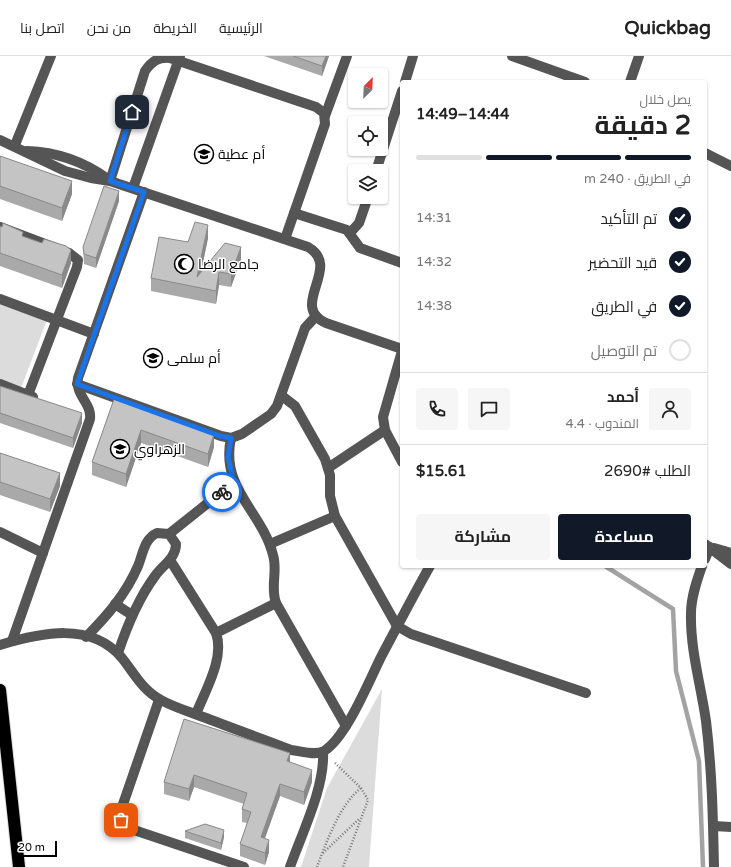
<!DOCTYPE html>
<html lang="ar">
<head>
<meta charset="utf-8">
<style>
  body { margin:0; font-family:"Varela Round",Cairo,sans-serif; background:#f6f6f6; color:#222; direction:rtl; height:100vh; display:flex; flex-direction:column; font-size:15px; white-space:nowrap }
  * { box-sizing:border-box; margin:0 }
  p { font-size:13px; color:#767676 }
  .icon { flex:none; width:22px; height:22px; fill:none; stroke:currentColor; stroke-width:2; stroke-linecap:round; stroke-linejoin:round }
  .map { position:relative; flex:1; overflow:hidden; direction:ltr }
  .sheet { position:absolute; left:400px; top:24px; width:307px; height:488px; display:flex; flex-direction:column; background:#fff; border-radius:4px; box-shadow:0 1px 3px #0004; direction:rtl }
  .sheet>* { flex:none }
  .needle { width:26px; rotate:24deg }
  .fabs { position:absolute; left:348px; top:12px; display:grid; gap:8px }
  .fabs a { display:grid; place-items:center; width:40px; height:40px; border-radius:4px; background:#fff; box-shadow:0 1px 3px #0004; font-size:20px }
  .scale { position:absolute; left:12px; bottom:10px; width:45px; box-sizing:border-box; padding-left:4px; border:2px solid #000; border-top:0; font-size:11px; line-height:14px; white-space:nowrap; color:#000; -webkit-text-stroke:3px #fff; paint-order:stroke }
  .pin { position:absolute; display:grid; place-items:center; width:34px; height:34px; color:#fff; margin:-17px; border-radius:8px; box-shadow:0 2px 6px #0006 }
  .courier { position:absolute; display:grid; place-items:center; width:40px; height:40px; margin:-20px; border:3px solid #1a73e8; border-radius:50%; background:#fff; color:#222; box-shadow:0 1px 5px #0007 }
  .headline em { font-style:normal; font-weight:700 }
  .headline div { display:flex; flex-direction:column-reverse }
  .headline { display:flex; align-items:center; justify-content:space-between; height:68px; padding:0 16px }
  h1 { font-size:26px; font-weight:700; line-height:30px }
  .bar { display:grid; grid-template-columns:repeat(4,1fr); gap:6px 4px; align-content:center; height:48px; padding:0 16px }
  .bar i { height:5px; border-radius:3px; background:#e0e0e0 }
  .bar .current { background:#111827 }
  .bar p { grid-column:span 4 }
  .line { display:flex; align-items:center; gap:10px; padding:0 16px; border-top:1px solid #e0e0e0 }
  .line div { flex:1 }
  .round { display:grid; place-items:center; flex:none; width:42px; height:42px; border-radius:4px; background:#f6f6f6 }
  ol { padding:0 16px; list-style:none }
  li { display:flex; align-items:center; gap:12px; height:44px }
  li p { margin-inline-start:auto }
  li .icon { padding:4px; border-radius:50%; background:#111827; color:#fff; stroke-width:4 }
  li:last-child { color:#767676 }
  li i { width:22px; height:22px; border:2px solid #e0e0e0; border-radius:50% }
  .button { display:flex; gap:8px; margin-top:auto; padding:8px 16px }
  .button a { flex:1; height:46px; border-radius:4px; background:#111827; color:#fff; font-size:16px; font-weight:700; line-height:46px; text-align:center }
  .button a+a { background:#f6f6f6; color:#222 }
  header { display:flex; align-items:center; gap:24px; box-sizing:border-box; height:56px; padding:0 20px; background:#fff; border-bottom:1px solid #e0e0e0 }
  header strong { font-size:19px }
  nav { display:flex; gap:22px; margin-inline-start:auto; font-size:14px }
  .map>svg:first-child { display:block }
  .green { fill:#dcdcdc }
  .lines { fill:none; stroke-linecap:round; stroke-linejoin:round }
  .stream { stroke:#a3a3a3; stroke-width:4.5 }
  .highway-casing { stroke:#dbdbdb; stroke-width:14 }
  .path { stroke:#777; stroke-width:2.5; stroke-dasharray:1 2; stroke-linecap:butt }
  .minor { stroke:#555; stroke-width:10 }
  .highway { stroke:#000; stroke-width:12 }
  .wall { fill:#a9a9a9 }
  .shaded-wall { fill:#898989 }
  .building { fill:#c4c4c4; stroke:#898989 }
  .done { stroke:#595959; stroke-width:4; stroke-dasharray:0 7.2 }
  .route { stroke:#1a73e8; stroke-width:5 }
  .labels { text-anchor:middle; stroke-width:3; stroke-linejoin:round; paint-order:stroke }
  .poi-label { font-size:14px; fill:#000; stroke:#fff; text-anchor:start }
</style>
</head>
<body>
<header>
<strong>Quickbag</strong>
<nav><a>الرئيسية</a><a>الخريطة</a><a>من نحن</a><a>اتصل بنا</a></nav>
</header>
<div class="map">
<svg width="731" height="811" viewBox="0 0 731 811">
  <rect width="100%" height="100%" fill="#fff"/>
  <g class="green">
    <path d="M0,246L47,264L21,332L0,324Z"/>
    <path d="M382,633L369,811H301L327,732Z"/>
  </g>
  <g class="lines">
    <path class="stream" d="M605,510L673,553L676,615L699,705L703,811"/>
    <defs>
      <path id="highway" d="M0,634L19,811"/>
    </defs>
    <use href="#highway" class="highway-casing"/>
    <g class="path">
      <path d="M335,707L361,732L368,744L343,811"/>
      <path d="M323,797L360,762"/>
      <path d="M317,811C326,787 340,748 361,732"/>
    </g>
    <g class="minor">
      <path d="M512,0L585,26"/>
      <path d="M405,26L413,0"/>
      <path d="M630,26L639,0"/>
      <path d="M325,60L347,0"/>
      <path d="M0,84L65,115L91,122L110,125L308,191C343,211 288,250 326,267L402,293"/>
      <path d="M15,89L51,0"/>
      <path d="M27,95C58,96 83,105 108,123"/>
      <path d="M705,97L731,110"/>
      <path d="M376,115L402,35"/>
      <path d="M110,125L145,15C152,5 158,1 170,2L316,51L324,57L325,68L285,183"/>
      <path d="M133,132L180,0"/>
      <path d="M294,157L347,174L360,192L402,207"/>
      <path d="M0,171L69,197L78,204L77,211L28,339"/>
      <path d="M350,177L359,167L368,141"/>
      <path d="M0,243L94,278"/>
      <path d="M402,295L383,361L385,374L402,406"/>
      <path d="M0,328L33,341"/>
      <path d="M77,328L221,380L231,382L242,378L271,358L277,350L305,272L316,260"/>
      <path d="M282,340L295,350L325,403L330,419V440L335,460L397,570L411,578L586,637"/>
      <path d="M231,382C220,433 262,455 273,499C278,515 270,531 276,547L346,670"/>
      <path d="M328,412L385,374"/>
      <path d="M0,476L43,497"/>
      <path d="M169,478L233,427"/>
      <path d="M270,488L335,460"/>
      <path d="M705,488L731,508"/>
      <path d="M714,492L731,497"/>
      <path d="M705,503L710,491"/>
      <path d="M170,504L216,577C225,602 205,635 196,658"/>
      <path d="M702,510C697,524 691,541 691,557C690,593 701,630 706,665C712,714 713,762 714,811"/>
      <path d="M115,548L132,559"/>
      <path d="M216,577L276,547"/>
      <path d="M86,581C107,560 126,538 138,510C143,498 144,483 157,477L169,478L176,488C176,502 163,509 155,520C138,543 127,570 118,597"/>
      <path d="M12,585L90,363C92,347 75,340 78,322L144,136"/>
      <path d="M0,589C40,577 91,565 122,602C134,617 143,635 161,644C175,652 191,656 206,662C234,673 263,683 291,694C301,695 315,700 324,695C346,682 369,625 381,601C397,571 413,540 430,510"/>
      <path d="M159,644L121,754C119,764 122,769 131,773L244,811"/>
      <path d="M714,770L731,771"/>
      <path d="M290,811C302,777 325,731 323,696"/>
    </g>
    <use href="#highway" class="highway"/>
  </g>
  <g class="wall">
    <path d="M264,0H329L322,20Z"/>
    <path d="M0,100L72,138L62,165L0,143Z"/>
    <path d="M119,145L96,212L84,208L83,191Z"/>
    <path d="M0,170L23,181L71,207L62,232L0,210Z"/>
    <path d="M208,182L201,216L241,203L231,231L219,229L216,248L151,235V222L188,186Z"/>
    <path d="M0,330L82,367L73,392L0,367Z"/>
    <path d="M114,343L214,391L208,411L141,387L126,431L92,419V406Z"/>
    <path d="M0,397L60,430L50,456L0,439Z"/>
    <path d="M184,663L290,706L312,726L304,749L280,740L265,782L269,796L265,809L240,800V788L247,767L242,766V753L244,748L194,731L189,745L164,738V726Z"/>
    <path d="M185,775L224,781L221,794L185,782Z"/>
  </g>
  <g class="shaded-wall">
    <path d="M326,0H329L322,20V10Z"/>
    <path d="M72,125V138L62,165V152Z"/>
    <path d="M119,135V145L96,212V202Z"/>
    <path d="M208,169V182L198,231L197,221Z"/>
    <path d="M241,191V203L231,231V218Z"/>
    <path d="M71,194V207L62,232V219Z"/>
    <path d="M219,216V229L216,248V235Z"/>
    <path d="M82,357V367L73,392V382Z"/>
    <path d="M141,374V387L126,431V418Z"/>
    <path d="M214,378V391L208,411V398Z"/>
    <path d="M60,417V430L50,456V443Z"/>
    <path d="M290,697V709L287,705Z"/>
    <path d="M312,714V726L304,749V736Z"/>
    <path d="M194,719V731L189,745V733Z"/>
    <path d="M280,728V740L261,793V781Z"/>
    <path d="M224,774V781L221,794V787Z"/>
    <path d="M269,784V796L265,809V797Z"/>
  </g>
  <g class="building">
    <path d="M293,0H326L322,10Z"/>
    <path d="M0,100L72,125L62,152L0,130Z"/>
    <path d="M104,130L119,135L96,202L84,198L83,191Z"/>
    <path d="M195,166L208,169L197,221L225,187L241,191L231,218L219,216L216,235L151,222L159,181L188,186Z"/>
    <path d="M3,167L23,176L22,180L42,187L44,183L66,190L71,194L62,219L0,197V170L2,171Z"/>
    <path d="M0,330L82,357L73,382L0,357Z"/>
    <path d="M114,343L214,378L208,398L141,374L126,418L92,406Z"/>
    <path d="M0,397L60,417L50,443L0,426Z"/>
    <path d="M184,663L290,697L287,705L312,714L304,736L280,728L261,781L269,784L265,797L240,788L251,756L242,753L247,737L194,719L189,733L164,726Z"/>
    <path d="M205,768L224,774L221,787L185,775Z"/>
  </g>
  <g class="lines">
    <path class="done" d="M121,764V754L159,644L138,624L118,597C127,570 138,544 155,521C162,510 177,502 176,488L169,478L222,436"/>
    <path class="route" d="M132,56L110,125L144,136L77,328L220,380L231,382L228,401L234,427L222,436"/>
  </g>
  <defs>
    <symbol id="school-ring" viewBox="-11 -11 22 22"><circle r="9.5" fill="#fff" stroke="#000" stroke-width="1.5"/><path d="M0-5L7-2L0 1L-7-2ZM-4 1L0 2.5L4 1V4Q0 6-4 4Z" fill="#000"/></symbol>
    <symbol id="mosque-ring" viewBox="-11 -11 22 22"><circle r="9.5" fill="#fff" stroke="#000" stroke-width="1.5"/><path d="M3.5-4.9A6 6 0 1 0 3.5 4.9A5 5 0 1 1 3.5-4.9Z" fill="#000"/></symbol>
  </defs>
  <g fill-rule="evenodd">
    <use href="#school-ring" x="193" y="87" width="22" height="22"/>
    <use href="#mosque-ring" x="173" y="197" width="22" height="22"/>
    <use href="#school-ring" x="142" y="291" width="22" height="22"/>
    <use href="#school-ring" x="109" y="382" width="22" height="22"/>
  </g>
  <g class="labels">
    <g class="poi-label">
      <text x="218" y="103">أم عطية</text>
      <text x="198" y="213">جامع الرضا</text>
      <text x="167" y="307">أم سلمى</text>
      <text x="134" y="398">الزهراوي</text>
    </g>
  </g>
</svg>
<div class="fabs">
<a><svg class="needle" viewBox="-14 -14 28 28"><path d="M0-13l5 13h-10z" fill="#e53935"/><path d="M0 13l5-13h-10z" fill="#767676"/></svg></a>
<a><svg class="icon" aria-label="locate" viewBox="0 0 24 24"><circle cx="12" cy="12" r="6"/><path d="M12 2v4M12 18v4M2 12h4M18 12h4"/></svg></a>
<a><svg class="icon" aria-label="layers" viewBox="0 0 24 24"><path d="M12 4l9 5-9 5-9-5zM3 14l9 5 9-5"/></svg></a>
</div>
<div class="scale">20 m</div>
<div class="pin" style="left:121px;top:764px;background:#ea580c"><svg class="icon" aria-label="bag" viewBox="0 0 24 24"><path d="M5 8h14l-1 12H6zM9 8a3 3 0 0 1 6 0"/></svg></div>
<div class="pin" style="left:132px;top:56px;background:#1f2937"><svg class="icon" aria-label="home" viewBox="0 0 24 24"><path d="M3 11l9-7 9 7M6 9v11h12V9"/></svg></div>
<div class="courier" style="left:222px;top:436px"><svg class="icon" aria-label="bike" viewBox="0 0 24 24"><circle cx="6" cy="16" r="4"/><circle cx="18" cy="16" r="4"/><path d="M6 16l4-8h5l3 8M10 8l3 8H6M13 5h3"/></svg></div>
<section class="sheet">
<div class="headline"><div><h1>2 دقيقة</h1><p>يصل خلال</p></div><em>14:44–14:49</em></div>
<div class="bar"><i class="current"></i><i class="current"></i><i class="current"></i><i></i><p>في الطريق · 240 m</p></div>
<ol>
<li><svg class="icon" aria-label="check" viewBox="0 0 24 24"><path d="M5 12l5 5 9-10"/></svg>تم التأكيد<p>14:31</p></li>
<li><svg class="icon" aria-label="check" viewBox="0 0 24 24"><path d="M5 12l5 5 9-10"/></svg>قيد التحضير<p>14:32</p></li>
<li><svg class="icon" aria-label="check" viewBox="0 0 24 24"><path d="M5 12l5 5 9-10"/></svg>في الطريق<p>14:38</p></li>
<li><i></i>تم التوصيل</li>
</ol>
<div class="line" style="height:72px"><a class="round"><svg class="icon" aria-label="person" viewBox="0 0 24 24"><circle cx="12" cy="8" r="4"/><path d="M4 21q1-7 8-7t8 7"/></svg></a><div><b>أحمد</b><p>المندوب · 4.4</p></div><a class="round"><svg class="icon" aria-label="chat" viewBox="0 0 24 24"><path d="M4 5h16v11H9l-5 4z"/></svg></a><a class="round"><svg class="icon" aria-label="phone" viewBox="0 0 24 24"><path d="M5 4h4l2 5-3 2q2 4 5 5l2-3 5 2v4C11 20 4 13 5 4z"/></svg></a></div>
<div class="line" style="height:52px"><div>الطلب #2690</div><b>$15.61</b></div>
<div class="button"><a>مساعدة</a><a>مشاركة</a></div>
</section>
</div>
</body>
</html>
